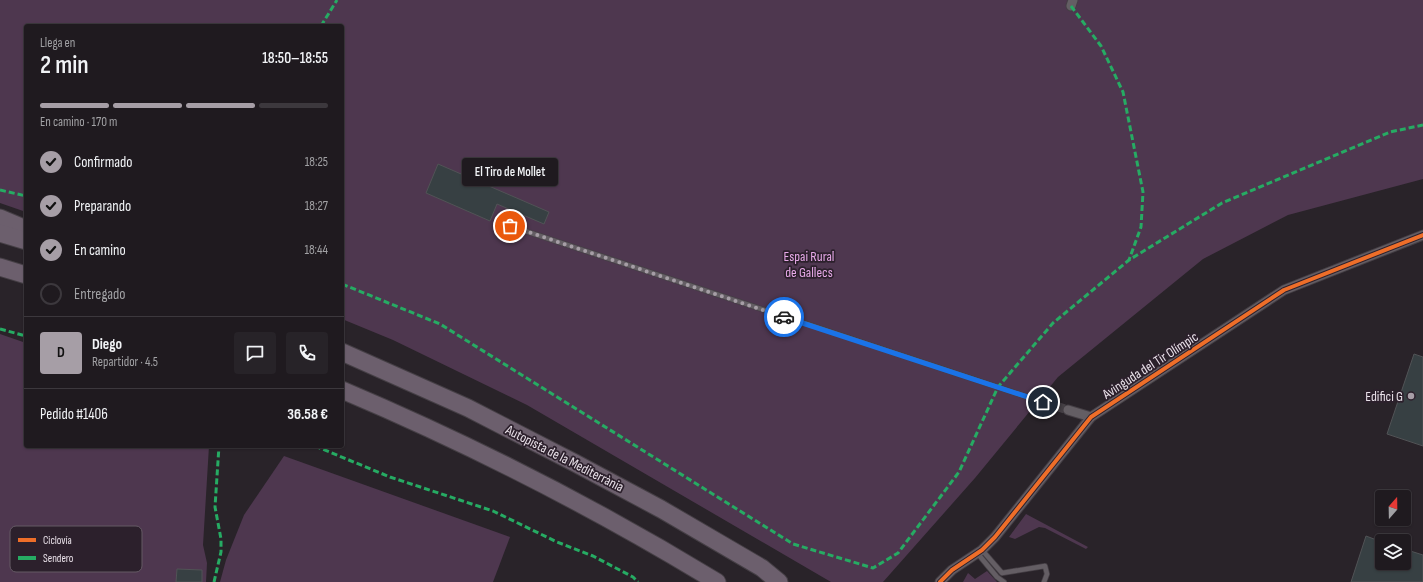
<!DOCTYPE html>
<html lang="es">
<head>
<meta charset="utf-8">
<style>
  body { margin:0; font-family:"Sofia Sans Condensed",sans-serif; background:#272328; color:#f1f3f6; height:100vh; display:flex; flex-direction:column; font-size:15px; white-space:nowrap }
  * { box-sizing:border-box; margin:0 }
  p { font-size:13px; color:#a1a1a4 }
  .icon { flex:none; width:22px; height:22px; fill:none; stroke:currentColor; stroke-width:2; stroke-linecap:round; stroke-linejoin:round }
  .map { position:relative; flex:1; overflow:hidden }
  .details { position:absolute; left:24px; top:24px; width:320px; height:424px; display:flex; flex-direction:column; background:#1f1a1f; border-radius:4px; box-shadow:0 1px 3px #0004,0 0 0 1px #3c383d }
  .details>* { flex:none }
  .needle { width:26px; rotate:20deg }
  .buttons { position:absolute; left:1375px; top:490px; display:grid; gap:8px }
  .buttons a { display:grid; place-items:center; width:36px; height:36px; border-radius:4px; background:#1f1a1f; box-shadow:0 1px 3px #0004,0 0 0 1px #3c383d; font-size:20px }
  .pin { position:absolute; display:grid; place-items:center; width:34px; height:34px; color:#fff; margin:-17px; border:2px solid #fff; border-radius:50%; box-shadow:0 1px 4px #0007 }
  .courier { position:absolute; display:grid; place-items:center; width:40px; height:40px; margin:-20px; border:3px solid #1a73e8; border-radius:50%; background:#fff; color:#222; box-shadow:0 1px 5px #0007 }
  .bubble { position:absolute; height:28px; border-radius:4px; background:#1f1a1f; box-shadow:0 1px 3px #0004,0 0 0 1px #3c383d; font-size:13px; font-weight:600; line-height:28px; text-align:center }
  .head em { font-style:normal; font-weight:600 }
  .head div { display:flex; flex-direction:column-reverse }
  .head { display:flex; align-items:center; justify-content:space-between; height:68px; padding:0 16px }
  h1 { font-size:26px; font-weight:600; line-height:30px }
  .bar { display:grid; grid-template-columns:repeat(4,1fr); gap:6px 4px; align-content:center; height:48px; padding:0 16px }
  .bar i { height:5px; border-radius:3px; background:#3c383d }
  .bar .selected { background:#a69ea6 }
  .bar p { grid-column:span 4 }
  .line { display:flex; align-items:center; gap:10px; padding:0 16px; border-top:1px solid #3c383d }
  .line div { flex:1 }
  .round { display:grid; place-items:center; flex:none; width:42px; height:42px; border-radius:4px; background:#272328 }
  ol { padding:0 16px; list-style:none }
  li { display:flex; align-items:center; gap:12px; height:44px }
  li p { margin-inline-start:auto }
  li .icon { padding:4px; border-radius:50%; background:#a69ea6; color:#111; stroke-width:4 }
  li:last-child { color:#a1a1a4 }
  li i { width:22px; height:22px; border:2px solid #3c383d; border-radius:50% }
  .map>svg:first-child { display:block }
  .green { fill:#4e374f }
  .building { fill:#374043; stroke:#515356 }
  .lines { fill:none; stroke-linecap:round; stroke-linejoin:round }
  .minor-tunnel { stroke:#464046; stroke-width:9; stroke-dasharray:9 4.5; stroke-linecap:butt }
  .service-casing { stroke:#453f45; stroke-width:6 }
  .minor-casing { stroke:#453f45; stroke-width:11 }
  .motorway-casing { stroke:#453f45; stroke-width:19 }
  .service { stroke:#645e64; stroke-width:4.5 }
  .minor { stroke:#645e64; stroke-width:9 }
  .motorway { stroke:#6c5f6d; stroke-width:17 }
  .quiet { stroke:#26ab63; stroke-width:3; stroke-dasharray:6 3; stroke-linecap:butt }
  .cycleway-casing { stroke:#2c202c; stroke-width:6 }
  .cycleway { stroke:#ee6e29; stroke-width:4 }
  .done { stroke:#a69ea6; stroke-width:4; stroke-dasharray:0 7.2 }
  .route { stroke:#1a73e8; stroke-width:5 }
  .poi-dot { fill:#a69ea6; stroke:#2c202c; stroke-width:1.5 }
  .labels { text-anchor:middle; stroke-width:3.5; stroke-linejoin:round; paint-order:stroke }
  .park-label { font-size:14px; fill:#e7a9e8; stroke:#2c202c }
  .street-label { font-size:14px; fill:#e9e1e9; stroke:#2c202c }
  .poi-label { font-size:14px; fill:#e9e1e9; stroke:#2c202c; text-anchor:end }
  .key { fill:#2c202c; stroke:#655a65; stroke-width:1 }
  .key-label { font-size:11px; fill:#e9e1e9 }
</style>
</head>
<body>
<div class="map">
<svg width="1423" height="582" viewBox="0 0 1423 582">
  <rect width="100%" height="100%" fill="#292329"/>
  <g class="green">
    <path d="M0,0H1423V179L1288,215L1203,259L1058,377L975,478L883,582H831L527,405L393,340L342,319V26H26V212L0,203Z"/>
    <path d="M0,334L26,343V446H209L203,545L207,563L206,582H0Z"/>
    <path d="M284,456L510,537L493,582H220L226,560L244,515Z"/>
    <path d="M1026,514L1088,547L1086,549L1045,528L1039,527L1015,539L1009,537Z"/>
    <path d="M987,571L997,582H963L968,573L975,579Z"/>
  </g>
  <g class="building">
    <path d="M438,164L549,212L544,224L497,204L490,221L426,193Z"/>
    <path d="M1414,354L1423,357V446L1387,434Z"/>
    <path d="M1366,536L1382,542V563H1404V549L1423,555V582H1351Z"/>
    <path d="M177,569L202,570V582H176Z"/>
  </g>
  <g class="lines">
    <path class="minor-tunnel" d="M1043,402L1068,410"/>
    <defs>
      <g id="service">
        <path d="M510,226L1043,402"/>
        <path d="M982,550L1002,573L1045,566L1047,574L1044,582"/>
        <path d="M978,554L997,577L1004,582"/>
      </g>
      <g id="minor">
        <path d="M1071,6L1073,0"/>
        <path d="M1068,410L1091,417"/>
        <path d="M940,582L952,570L982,550L995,537L1091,417L1284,290L1423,235"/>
      </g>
      <g id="motorway">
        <path d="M0,218L26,229"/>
        <path d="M0,233L26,241"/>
        <path d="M0,267L26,275"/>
        <path d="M342,352L468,408L575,463L661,509L762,568L779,582"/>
        <path d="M342,390C472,445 597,509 717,582"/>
      </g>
    </defs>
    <use href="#service" class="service-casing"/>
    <use href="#minor" class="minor-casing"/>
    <use href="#motorway" class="motorway-casing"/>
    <use href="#service" class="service"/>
    <use href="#minor" class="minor"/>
    <use href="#motorway" class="motorway"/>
    <g class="quiet">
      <path d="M1071,6L1101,46L1123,92L1143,192L1141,227L1129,260"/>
      <path d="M321,26L337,0"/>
      <path d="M0,190L26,196"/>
      <path d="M342,284L440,324L793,544L873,568L898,553L959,472L998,387L1053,323L1129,260L1222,203L1390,132L1423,125"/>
      <path d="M0,329L26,336"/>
      <path d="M315,446L390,477L493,511L557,542L593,556L633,577L638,582"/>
      <path d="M214,582L221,552V539L215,507L219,446"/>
    </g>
    <defs>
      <path id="cycleway" d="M940,582L952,570L982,550L995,537L1091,417L1284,290L1423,235"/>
    </defs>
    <use href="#cycleway" class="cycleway-casing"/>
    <use href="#cycleway" class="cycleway"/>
  </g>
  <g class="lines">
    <path class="done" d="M510,226L784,317"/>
    <path class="route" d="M784,317L1043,402"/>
  </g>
  <circle class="poi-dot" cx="1411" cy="396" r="4"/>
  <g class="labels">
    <g class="park-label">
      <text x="809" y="261">Espai Rural<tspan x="809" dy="16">de Gallecs</tspan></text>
    </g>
    <g class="street-label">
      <text transform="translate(1150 365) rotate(-33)" y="5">Avinguda del Tir Olímpic</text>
      <text transform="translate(565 458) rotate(27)" y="5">Autopista de la Mediterrània</text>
    </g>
    <g class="poi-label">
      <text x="1403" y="401">Edifici G</text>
    </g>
  </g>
  <rect x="10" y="526" width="132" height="46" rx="6" class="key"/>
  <rect x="18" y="538" width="18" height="4" fill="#ee6e29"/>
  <rect x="18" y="556" width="18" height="4" fill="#26ab63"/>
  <g class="key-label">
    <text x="43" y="544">Ciclovía</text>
    <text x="43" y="562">Sendero</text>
  </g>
</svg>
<div class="buttons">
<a><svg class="needle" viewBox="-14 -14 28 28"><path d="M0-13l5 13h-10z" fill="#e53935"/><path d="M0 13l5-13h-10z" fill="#a1a1a4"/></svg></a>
<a><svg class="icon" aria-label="layers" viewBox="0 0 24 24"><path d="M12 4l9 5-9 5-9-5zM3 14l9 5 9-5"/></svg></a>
</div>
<div class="pin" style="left:510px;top:226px;background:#ea580c"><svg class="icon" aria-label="bag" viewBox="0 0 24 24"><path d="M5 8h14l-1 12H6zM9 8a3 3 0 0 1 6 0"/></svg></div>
<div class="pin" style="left:1043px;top:402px;background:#1f2937"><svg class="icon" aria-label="home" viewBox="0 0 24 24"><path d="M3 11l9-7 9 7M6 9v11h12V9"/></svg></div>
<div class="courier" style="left:784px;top:317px"><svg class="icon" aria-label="car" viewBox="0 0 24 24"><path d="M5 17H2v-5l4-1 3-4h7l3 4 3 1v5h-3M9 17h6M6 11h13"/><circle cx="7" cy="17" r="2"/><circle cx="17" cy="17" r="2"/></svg></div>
<div class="bubble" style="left:462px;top:158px;width:96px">El Tiro de Mollet</div>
<section class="details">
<div class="head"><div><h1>2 min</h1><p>Llega en</p></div><em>18:50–18:55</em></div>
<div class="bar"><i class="selected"></i><i class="selected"></i><i class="selected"></i><i></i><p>En camino · 170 m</p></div>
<ol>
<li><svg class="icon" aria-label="check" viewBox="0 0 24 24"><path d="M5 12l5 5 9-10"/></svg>Confirmado<p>18:25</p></li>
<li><svg class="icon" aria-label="check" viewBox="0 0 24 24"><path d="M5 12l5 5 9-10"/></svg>Preparando<p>18:27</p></li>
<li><svg class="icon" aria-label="check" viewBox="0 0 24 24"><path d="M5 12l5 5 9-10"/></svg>En camino<p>18:44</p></li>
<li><i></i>Entregado</li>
</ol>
<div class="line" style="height:72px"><b class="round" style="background:#a69ea6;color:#111">D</b><div><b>Diego</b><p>Repartidor · 4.5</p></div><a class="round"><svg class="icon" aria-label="chat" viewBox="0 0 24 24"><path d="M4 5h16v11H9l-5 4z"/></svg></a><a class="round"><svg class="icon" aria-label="phone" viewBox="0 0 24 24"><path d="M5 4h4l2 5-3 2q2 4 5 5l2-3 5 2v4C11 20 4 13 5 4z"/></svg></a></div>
<div class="line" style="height:52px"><div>Pedido #1406</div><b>36.58 €</b></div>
</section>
</div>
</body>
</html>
